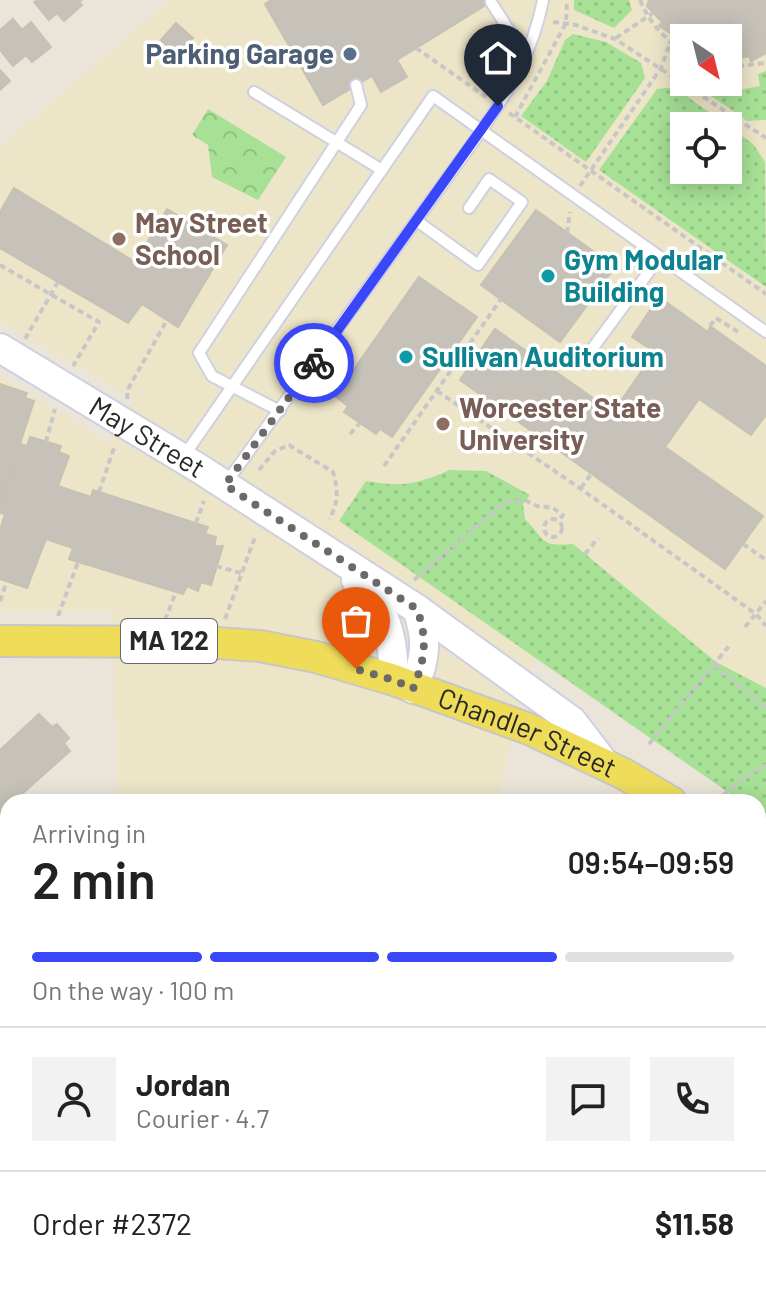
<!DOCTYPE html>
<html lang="en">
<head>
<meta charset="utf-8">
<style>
  body { margin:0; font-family:Barlow,sans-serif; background:#f2f2f2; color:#222; height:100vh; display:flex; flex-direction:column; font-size:30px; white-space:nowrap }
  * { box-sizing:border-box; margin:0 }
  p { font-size:26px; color:#767676 }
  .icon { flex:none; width:44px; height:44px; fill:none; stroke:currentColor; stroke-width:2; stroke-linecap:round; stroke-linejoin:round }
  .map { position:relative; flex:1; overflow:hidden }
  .sheet { position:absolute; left:0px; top:794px; width:766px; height:498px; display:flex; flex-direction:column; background:#fff; border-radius:24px 24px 0 0; box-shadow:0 4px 20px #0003 }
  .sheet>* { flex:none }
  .needle { width:52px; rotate:145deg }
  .tools { position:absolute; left:670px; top:24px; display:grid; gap:16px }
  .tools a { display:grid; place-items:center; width:72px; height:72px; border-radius:0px; background:#fff; box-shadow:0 4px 20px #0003; font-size:40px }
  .pin { position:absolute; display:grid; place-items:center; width:68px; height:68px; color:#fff; margin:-82px -34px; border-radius:50% 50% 50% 0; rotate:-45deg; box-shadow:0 0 8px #0007 }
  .pin .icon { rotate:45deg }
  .courier { position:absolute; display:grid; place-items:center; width:80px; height:80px; margin:-40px; border:6px solid #3947f8; border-radius:50%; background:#fff; color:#222; box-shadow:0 2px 10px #0007 }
  .overview em { font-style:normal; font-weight:600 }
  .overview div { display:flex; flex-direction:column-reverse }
  .overview { display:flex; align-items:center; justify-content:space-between; height:136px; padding:0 32px }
  h1 { font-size:52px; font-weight:600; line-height:60px }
  .bar { display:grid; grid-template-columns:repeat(4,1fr); gap:12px 8px; align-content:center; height:96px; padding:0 32px }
  .bar i { height:10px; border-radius:6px; background:#e0e0e0 }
  .bar .on { background:#3947f8 }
  .bar p { grid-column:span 4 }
  .line { display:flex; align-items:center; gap:20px; padding:0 32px; border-top:2px solid #e0e0e0 }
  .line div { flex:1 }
  .round { display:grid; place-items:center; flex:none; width:84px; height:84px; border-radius:0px; background:#f2f2f2 }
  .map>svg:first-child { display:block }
  .education { fill:#ede5c8; fill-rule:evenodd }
  .grass { fill:url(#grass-dots); fill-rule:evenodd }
  .park { fill:url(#park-crowns) }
  .building { fill:#c6c2b9; stroke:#c6c1b3; stroke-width:2 }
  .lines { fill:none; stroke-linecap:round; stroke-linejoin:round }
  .lane-casing { stroke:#cfd0e1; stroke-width:14 }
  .street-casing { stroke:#cfd0e1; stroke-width:24 }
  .secondary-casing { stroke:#cfd0e1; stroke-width:32 }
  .primary-casing { stroke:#c7c7c7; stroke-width:34 }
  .path { stroke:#c7c7c7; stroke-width:4; stroke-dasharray:6 4; stroke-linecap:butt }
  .lane { stroke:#fff; stroke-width:10 }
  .street { stroke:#fff; stroke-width:20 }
  .secondary { stroke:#fff; stroke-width:28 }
  .primary { stroke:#efdd5a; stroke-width:30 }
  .done { stroke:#6c6a66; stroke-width:8; stroke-dasharray:0 14.4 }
  .route { stroke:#3947f8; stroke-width:10 }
  .service-dot { fill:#5c6f8a; stroke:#fff; stroke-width:3 }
  .education-dot { fill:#8d6e63; stroke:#fff; stroke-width:3 }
  .culture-dot { fill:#0f9aa8; stroke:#fff; stroke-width:3 }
  .labels { text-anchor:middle; stroke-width:7; stroke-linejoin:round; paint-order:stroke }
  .shield { fill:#fff; stroke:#686868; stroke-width:2 }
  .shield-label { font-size:26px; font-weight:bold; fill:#282828 }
  .service-label { font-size:28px; font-weight:bold; fill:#4e5e75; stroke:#fff; text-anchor:end }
  .education-label { font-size:28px; font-weight:bold; fill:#785e54; stroke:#fff; text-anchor:start }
  .culture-label { font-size:28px; font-weight:bold; fill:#0d838f; stroke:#fff; text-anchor:start }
  .street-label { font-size:28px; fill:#282828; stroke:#fff }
</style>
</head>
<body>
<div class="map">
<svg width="766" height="1291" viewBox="0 0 766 1291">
  <defs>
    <pattern id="grass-dots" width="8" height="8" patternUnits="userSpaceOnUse" patternTransform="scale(2)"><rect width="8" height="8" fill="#a7e196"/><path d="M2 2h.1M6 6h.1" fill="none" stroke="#90c181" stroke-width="1.8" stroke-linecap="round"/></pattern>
    <pattern id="park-crowns" width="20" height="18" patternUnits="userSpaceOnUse" patternTransform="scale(2)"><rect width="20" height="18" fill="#a7e196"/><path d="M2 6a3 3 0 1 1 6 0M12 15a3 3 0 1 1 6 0" fill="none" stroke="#90c181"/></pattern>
  </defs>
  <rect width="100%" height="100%" fill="#ebe5d9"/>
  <path class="education" d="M170,0H766V818L758,802H743L534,657L496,802H119L111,611H0V376L108,442L135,400L0,321V147ZM684,38H728V82H684ZM684,126H728V170H684Z"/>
  <g class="grass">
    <path d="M574,0H629L632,10L614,28L574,10Z"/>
    <path d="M573,34L606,42L641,63L645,78L586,162L521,116L547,81L565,40Z"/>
    <path d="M766,71V120L747,121L691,82H721L727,92L760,86L758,74Z"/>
    <path d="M674,87L753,144L765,162L766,287L599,170L657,89ZM684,126H728V170H684Z"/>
    <path d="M450,470L486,471L530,495L523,504L525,519C546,540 539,547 573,544L716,662L766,688V818L758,813V802H742L339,521L366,481C404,487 414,485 450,470Z"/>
  </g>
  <path class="park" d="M208,109L286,157L258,200L212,177L208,145L192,135Z"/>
  <g class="building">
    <path d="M37,0H82L79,2L82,5L64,21L57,13L49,20L34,2Z"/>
    <path d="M271,0H494L397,60L407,77L381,92L372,76L323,105L265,4Z"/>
    <path d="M649,0H766V53L751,61L749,56L728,61V38H684V47L670,43L680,39L659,26L662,22L647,6Z"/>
    <path d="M13,19L22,30L31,22L51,47L32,62L26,55L13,66L0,50V30Z"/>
    <path d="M176,23L193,38L178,56L161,40Z"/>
    <path d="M0,70L10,81L0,90Z"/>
    <path d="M14,188L135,262L167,209L227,245L178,327L142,304L128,323L0,248V212Z"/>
    <path d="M536,210L615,267L560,342L481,285Z"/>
    <path d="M419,277L477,317L392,437L380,429L376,434L344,412L348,406L335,396Z"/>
    <path d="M659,297L708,332L710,326L766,366V415L751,435L699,399L665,447L763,516L725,569L460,380L495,329L613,412L655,352L632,337Z"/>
    <path d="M0,384L27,393L25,398L34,401L0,505Z"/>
    <path d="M30,437L61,446L59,452L69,456L58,486L91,497L93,490L208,527L205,534L216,537L214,546H223L211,585L201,582L198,591L187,586L183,594L69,559L73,548L46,539L27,588L0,579V530L5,514L0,513V508L21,444L27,446Z"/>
    <path d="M39,714L52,727L57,724L69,738L64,743L70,751L13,802H8V807L0,814V750Z"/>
    <path d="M758,927L765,932L762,936L766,938V1000L758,995Z"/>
    <path d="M8,1132V1161L0,1156V1145Z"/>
    <path d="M761,1150L766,1157V1161L760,1165L766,1174V1202L759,1207L761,1210L758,1212V1152Z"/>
    <path d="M407,1284H442L436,1291L429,1288L426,1291H415Z"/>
  </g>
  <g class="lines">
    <defs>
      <g id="lane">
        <path d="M491,2L526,57"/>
        <path d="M254,92L382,170"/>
        <path d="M417,221L478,265L522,202L489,179L469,208"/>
        <path d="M592,349L659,258"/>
        <path d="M280,411L212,376L199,353L361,105L356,85"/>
        <path d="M184,456L433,96L766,332"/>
        <path d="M226,483L482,130C511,87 533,52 543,0"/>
      </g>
      <g id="street">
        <path d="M0,1061L8,1067"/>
        <path d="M318,1284L328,1291"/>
        <path d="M721,1284L724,1291"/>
      </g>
      <g id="secondary">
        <path id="s1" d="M0,348L200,469L417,609C428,640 426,659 413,689"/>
        <path d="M356,580C388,613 393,635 394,680"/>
        <path d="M417,609L572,721L605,764"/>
      </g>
      <g id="primary">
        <path id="s2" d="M0,641L203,642L260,646L316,657L394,680L529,729L624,774L671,802"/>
        <path d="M758,859L766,864"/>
      </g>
    </defs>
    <use href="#lane" class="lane-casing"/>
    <use href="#street" class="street-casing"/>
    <use href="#secondary" class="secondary-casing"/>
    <use href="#primary" class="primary-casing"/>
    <g class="path">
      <path d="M640,0C649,22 664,39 684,51"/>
      <path d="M553,22L576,25L615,39L766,138"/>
      <path d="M616,38L653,13"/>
      <path d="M416,48L486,97"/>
      <path d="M728,67L766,63"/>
      <path d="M509,113L766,294"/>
      <path d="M515,117L566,23L567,0"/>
      <path d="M580,186L661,68L670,43"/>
      <path d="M567,233L570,212"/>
      <path d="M0,265L99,322L73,366"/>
      <path d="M710,326L716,318L740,333"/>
      <path d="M25,339L58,282"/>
      <path d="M437,391L581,489L756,614L766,626"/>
      <path d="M127,399L128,389L167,320"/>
      <path d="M350,434L360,423"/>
      <path d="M46,442L55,409"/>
      <path d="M384,466L501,299"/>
      <path d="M259,470L275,451L289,445L333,472C338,490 339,503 329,519"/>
      <path d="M581,488L591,474"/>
      <path d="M99,492L115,445"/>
      <circle cx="553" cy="528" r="9"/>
      <path d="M196,523L204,501"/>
      <path d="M743,544L766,560"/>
      <path d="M585,554L598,538"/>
      <path d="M216,566L241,573"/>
      <path d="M414,580L505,502L525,500L537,506L553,508L563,515L558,521"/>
      <path d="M0,601L7,581"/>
      <path d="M58,616L78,562"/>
      <path d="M225,619L255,537"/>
      <path d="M165,620L176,592"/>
      <path d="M745,627L766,601"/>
      <path d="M714,665L766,708"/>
      <path d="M649,744L729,646"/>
      <path d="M723,795L749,774L766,765"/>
    </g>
    <use href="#lane" class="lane"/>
    <use href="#street" class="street"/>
    <use href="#secondary" class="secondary"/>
    <use href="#primary" class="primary"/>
  </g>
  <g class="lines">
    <path class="done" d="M314,363L225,485L417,609C428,640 425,659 413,689L394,680L356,669"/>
    <path class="route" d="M314,363L498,106"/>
  </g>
  <circle class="service-dot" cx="350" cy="54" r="8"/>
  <g class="education-dot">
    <circle cx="119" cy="239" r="8"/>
    <circle cx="443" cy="424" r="8"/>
  </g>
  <g class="culture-dot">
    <circle cx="548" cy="276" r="8"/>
    <circle cx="406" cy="357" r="8"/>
  </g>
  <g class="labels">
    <rect class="shield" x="121" y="619" width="96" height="44" rx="6"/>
    <g class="shield-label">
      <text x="169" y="650">MA 122</text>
    </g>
    <g class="service-label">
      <text x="334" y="64">Parking Garage</text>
    </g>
    <g class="education-label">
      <text x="135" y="233">May Street<tspan x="135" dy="32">School</tspan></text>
      <text x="459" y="418">Worcester State<tspan x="459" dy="32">University</tspan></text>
    </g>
    <g class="culture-label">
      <text x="564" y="270">Gym Modular<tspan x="564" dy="32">Building</tspan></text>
      <text x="422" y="367">Sullivan Auditorium</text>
    </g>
    <g class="street-label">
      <text dy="10" stroke="none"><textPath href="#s1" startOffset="172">May Street</textPath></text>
      <text dy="10" stroke="none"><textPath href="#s2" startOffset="542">Chandler Street</textPath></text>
    </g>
  </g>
</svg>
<div class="tools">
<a><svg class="needle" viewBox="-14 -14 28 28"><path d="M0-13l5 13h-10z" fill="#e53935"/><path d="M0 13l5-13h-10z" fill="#767676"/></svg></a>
<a><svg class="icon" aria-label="locate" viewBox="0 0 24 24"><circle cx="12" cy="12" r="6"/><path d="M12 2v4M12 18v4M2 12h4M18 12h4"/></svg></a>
</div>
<div class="pin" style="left:356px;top:669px;background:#ea580c"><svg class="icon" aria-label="bag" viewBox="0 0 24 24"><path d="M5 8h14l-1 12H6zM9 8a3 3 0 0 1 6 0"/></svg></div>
<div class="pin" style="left:498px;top:106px;background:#1f2937"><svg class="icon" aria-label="home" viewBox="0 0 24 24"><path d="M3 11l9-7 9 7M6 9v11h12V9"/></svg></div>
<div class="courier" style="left:314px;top:363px"><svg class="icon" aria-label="bike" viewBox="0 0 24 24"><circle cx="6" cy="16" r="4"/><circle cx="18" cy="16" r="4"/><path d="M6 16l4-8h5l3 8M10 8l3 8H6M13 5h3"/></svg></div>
<section class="sheet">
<div class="overview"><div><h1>2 min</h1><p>Arriving in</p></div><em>09:54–09:59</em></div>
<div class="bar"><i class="on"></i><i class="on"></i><i class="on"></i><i></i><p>On the way · 100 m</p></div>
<div class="line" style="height:144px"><a class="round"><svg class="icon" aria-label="person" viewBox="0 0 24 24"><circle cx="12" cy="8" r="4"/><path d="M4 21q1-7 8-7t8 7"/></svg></a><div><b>Jordan</b><p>Courier · 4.7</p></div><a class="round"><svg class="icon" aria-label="chat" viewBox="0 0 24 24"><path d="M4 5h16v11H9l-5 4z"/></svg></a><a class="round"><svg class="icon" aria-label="phone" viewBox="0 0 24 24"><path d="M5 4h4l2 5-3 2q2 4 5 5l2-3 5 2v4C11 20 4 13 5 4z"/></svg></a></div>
<div class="line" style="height:104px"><div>Order #2372</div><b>$11.58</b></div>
</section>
</div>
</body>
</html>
